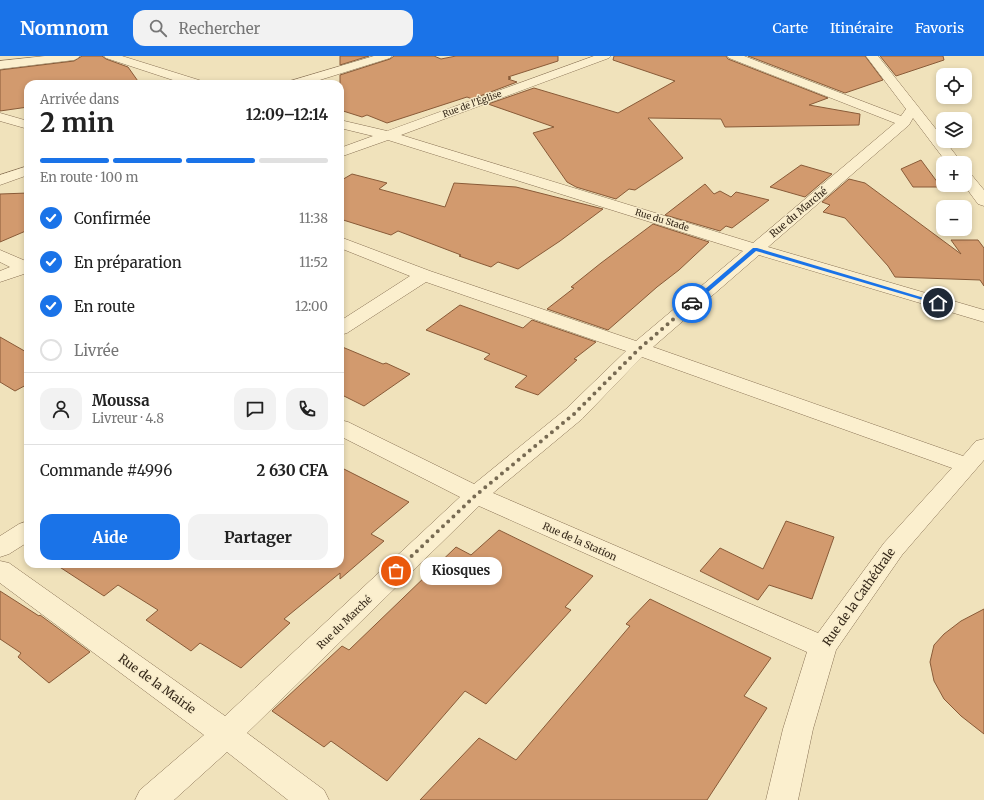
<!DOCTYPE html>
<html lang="fr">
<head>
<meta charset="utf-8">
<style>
  body { margin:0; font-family:Merriweather,serif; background:#f2f2f2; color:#222; height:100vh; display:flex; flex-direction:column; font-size:15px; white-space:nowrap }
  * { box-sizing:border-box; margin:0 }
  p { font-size:13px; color:#767676 }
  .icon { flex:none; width:22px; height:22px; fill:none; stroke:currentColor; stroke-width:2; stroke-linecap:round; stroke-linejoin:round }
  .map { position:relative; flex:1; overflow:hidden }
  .sheet { position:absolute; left:24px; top:24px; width:320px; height:488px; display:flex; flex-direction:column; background:#fff; border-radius:12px; box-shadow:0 2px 6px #0003 }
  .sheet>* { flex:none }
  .buttons { position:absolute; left:936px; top:12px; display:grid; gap:8px }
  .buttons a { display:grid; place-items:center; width:36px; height:36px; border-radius:8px; background:#fff; box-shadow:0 2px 6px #0003; font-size:20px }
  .pin { position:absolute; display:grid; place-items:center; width:34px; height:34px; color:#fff; margin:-17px; border:2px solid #fff; border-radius:50%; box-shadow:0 1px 4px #0007 }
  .courier { position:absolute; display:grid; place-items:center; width:40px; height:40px; margin:-20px; border:3px solid #1a73e8; border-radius:50%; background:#fff; color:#222; box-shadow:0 1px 5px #0007 }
  .bubble { position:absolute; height:28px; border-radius:12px; background:#fff; box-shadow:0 2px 6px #0003; font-size:13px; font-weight:700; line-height:28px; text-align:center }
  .headline em { font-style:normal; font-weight:700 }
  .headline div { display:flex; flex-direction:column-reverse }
  .headline { display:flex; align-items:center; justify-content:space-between; height:68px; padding:0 16px }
  h1 { font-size:26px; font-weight:700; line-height:30px }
  .bar { display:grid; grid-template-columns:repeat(4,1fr); gap:6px 4px; align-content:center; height:48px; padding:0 16px }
  .bar i { height:5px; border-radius:3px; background:#e0e0e0 }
  .bar .selected { background:#1a73e8 }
  .bar p { grid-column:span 4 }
  .line { display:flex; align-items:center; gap:10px; padding:0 16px; border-top:1px solid #e0e0e0 }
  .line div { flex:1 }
  .round { display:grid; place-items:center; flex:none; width:42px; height:42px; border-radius:12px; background:#f2f2f2 }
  ol { padding:0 16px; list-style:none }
  li { display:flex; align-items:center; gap:12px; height:44px }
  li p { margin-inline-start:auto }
  li .icon { padding:4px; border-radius:50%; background:#1a73e8; color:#fff; stroke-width:4 }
  li:last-child { color:#767676 }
  li i { width:22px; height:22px; border:2px solid #e0e0e0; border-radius:50% }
  .button { display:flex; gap:8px; margin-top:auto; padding:8px 16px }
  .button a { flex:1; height:46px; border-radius:12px; background:#1a73e8; color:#fff; font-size:16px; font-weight:700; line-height:46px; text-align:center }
  .button a+a { background:#f2f2f2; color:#222 }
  header { display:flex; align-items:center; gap:24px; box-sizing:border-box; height:56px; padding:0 20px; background:#1a73e8; color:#fff }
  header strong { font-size:19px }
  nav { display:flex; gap:22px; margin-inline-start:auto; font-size:14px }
  .search { width:280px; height:36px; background:#f2f2f2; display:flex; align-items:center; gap:10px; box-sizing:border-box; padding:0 14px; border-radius:12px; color:#767676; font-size:15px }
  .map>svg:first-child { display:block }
  .building { fill:#d29a6e; stroke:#895b38 }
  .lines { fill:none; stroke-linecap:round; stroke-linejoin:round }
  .minor-casing { stroke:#887154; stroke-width:1 }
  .minor { fill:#fbefce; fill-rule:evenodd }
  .route { fill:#1a73e8 }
  .done { stroke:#776a52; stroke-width:4; stroke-dasharray:0 7.2 }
  .labels { text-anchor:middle; stroke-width:3; stroke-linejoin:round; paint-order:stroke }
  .far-street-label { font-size:9px; fill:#36291a; stroke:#f8eccb }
  .street-label { font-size:10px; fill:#36291a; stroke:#f8eccb }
  .near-street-label { font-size:12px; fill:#36291a; stroke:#f8eccb }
</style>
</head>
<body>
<header>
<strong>Nomnom</strong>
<div class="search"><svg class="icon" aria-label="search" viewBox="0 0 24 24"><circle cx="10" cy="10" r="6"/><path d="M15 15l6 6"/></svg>Rechercher</div>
<nav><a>Carte</a><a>Itinéraire</a><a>Favoris</a></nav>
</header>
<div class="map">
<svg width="984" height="744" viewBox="0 0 984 744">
  <rect width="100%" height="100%" fill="#f0e2bb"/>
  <g class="building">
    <path d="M82,0H102L106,3L128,11L140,28H28V51L0,55V14L74,5Z"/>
    <path d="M340,0H369L340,9Z"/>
    <path d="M394,0H434L441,3L456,0H558V5L508,21L511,22L508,23L517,26L472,43L467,41L387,67L367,59L362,61L340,54V19L390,3Z"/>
    <path d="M614,0H726L728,3L828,42L809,49L860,58L859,69L725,71L721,63L648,62L683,102L635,134L629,133L616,143L576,131L567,126L533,77L554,71L488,48L534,32L618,57L675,25L613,4Z"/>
    <path d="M748,0H865L883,24L845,37Z"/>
    <path d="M880,0H943L944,4L896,20Z"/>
    <path d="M921,104L941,131H913L901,113Z"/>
    <path d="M801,109L832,118L805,141L770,131Z"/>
    <path d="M352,118L387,127L379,133L445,151L454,127L516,131L603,153L560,185L518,213L498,206L491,211L459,200L461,199L398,175L391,179L340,163V125Z"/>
    <path d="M849,123L865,127L961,198L951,184H978L984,192V230L980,224L895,221L888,210L845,162L823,156L830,149L822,146Z"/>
    <path d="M705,128L714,138L720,135L731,141L736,136L769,144L732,172L726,170L720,175L665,159Z"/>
    <path d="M28,137V174L0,186V138Z"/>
    <path d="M653,168L709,186L679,214L657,231L608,274L547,253L574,232L571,231L601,207Z"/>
    <path d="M460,249L523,272L532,264L596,286L574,303L577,304L538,339L515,331L527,320L484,303L490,298L426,274Z"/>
    <path d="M0,281L28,297V328L15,335L0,326Z"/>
    <path d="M340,290L383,308L386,307L410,318L364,350L340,338Z"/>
    <path d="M340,411L409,446L371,478L384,485L340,523V517L284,563L290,567L241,612L200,587L191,595L146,564L158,554L118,529L104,540L55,508H340Z"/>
    <path d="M786,465L834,481L812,543L769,529L758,544L700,515L720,492L763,513Z"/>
    <path d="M499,474L593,520L565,551L571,554L486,648L465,635L387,725L331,685L324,691L272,655L342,590L349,594L456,491L471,499Z"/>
    <path d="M0,535L39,560L40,559L90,596L49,627L18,601L21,597L0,583Z"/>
    <path d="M650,543L771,602L744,640L767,652L707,744H420L479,682L516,704L630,570L626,568Z"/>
    <path d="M984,553V678L961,660L944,643L934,625L930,606L934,589L944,578L961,565Z"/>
  </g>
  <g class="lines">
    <defs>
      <g id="minor">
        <path d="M45,0H80L78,2L74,4L0,13V5Z"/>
        <path d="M104,0H122L202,25L204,28H185L106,2Z"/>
        <path d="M374,0H392L390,2L307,28H288L290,25Z"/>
        <path d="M594,0H611L609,2L401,79L753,187L895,67L729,2L727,0H744L901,60L906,53L866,0H878L943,82V85H945L962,107H947L913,62L909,69L768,191L984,254V266L759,199L653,291L963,400L976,385L984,383V404L902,499L836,594L813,673L798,744H766L783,673L807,596L479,450L247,677L324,734L329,744H288L227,696L174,744H135L140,734L204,679L0,527V505L9,507L225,660L460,441L340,380V364L348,366L474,428L566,353L626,295L426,226L347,277L340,279V265L410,220L340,192V181L430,215L636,285L743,195L388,84L340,101V92L373,80L340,72V64L387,75ZM642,301L952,412L884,487L818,577L493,437L582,363Z"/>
        <path d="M0,57L28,65V73L0,65Z"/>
        <path d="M28,110V119L0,129V119Z"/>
        <path d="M965,115L970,117L984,134V150L978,148L964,129Z"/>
        <path d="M0,194L28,206V219L24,218L0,226V215L10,211L0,206Z"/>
        <path d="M28,465V486L9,498L0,501V480L19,468Z"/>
      </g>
    </defs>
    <use href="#minor" class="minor-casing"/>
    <use href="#minor" class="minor"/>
  </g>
  <path class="route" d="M753,192H757L941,247L936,248L756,195L694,248H690V246Z"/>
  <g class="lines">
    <path class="done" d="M396,515L476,439L574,358L639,293L692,247"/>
  </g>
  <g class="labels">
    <g class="far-street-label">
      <text transform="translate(472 48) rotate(-20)" y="3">Rue de l'Église</text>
      <text transform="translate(662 164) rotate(17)" y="3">Rue du Stade</text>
    </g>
    <g class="street-label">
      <text transform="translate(798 156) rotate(-40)" y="4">Rue du Marché</text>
      <text transform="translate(580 485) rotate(24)" y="4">Rue de la Station</text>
      <text transform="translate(344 566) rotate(-44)" y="4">Rue du Marché</text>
    </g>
    <g class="near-street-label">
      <text transform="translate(859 541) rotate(-55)" y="4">Rue de la Cathédrale</text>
      <text transform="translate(157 628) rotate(36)" y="4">Rue de la Mairie</text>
    </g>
  </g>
</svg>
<div class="buttons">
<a><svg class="icon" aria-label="locate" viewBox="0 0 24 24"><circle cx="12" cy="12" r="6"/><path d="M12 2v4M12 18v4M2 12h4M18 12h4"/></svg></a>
<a><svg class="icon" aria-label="layers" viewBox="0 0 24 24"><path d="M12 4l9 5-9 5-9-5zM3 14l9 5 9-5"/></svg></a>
<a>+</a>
<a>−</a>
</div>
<div class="pin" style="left:396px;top:515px;background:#ea580c"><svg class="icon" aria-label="bag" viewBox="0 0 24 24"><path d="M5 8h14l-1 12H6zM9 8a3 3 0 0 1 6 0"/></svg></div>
<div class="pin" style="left:938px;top:247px;background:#1f2937"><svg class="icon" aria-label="home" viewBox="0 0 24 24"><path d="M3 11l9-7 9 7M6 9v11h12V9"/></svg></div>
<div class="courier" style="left:692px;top:247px"><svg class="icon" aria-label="car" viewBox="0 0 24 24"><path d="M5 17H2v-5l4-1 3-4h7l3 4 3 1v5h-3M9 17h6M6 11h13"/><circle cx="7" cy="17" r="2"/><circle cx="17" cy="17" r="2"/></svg></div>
<div class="bubble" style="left:420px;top:501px;width:82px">Kiosques</div>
<section class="sheet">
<div class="headline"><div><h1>2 min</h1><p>Arrivée dans</p></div><em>12:09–12:14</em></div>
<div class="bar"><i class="selected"></i><i class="selected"></i><i class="selected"></i><i></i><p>En route · 100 m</p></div>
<ol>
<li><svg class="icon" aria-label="check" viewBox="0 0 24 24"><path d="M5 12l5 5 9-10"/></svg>Confirmée<p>11:38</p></li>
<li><svg class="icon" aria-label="check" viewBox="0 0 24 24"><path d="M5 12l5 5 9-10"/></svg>En préparation<p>11:52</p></li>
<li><svg class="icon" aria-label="check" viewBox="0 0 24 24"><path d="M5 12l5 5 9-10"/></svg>En route<p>12:00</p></li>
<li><i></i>Livrée</li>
</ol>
<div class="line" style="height:72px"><a class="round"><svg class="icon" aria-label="person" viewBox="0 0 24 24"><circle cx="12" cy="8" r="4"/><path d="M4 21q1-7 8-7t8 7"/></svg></a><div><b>Moussa</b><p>Livreur · 4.8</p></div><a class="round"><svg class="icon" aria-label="chat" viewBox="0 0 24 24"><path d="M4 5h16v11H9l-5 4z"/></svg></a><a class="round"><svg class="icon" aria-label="phone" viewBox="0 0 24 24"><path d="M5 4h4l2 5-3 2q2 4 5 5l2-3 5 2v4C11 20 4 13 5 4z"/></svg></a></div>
<div class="line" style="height:52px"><div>Commande #4996</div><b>2 630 CFA</b></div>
<div class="button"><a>Aide</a><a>Partager</a></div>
</section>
</div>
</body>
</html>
